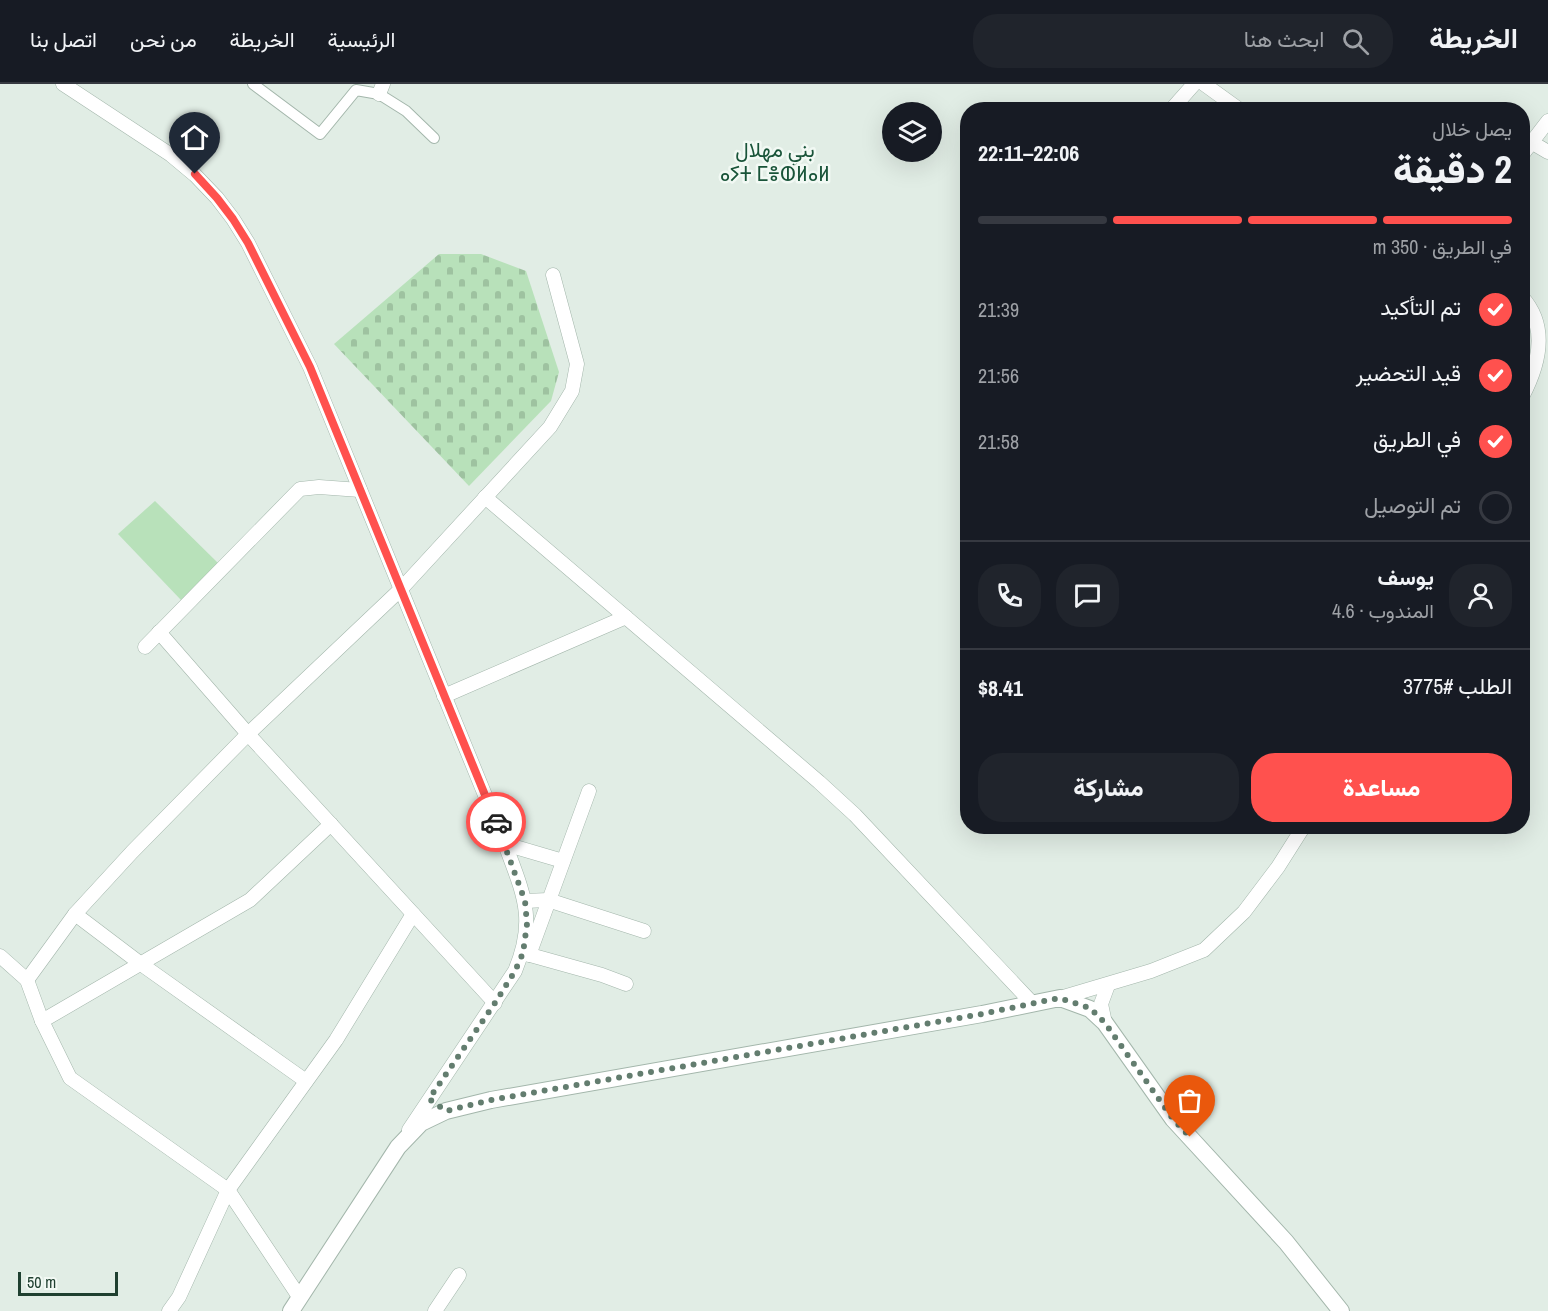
<!DOCTYPE html>
<html lang="ar">
<head>
<meta charset="utf-8">
<style>
  body { margin:0; font-family:"Archivo Narrow",Vazirmatn,"Noto Sans Tifinagh",sans-serif; background:#20242c; color:#f1f3f6; direction:rtl; height:100vh; display:flex; flex-direction:column; font-size:22px; white-space:nowrap }
  * { box-sizing:border-box; margin:0 }
  p { font-size:20px; color:#9ea1a6 }
  .icon { flex:none; width:33px; height:33px; fill:none; stroke:currentColor; stroke-width:2; stroke-linecap:round; stroke-linejoin:round }
  .map { position:relative; flex:1; overflow:hidden; direction:ltr }
  .drawer { position:absolute; left:960px; top:18px; width:570px; height:732px; display:flex; flex-direction:column; background:#171b24; border-radius:24px; box-shadow:0 6px 24px #0002; direction:rtl }
  .drawer>* { flex:none }
  .buttons { position:absolute; left:882px; top:18px; display:grid; gap:12px }
  .buttons a { display:grid; place-items:center; width:60px; height:60px; border-radius:50%; background:#171b24; box-shadow:0 6px 24px #0002; font-size:30px }
  .scale { position:absolute; left:18px; bottom:15px; width:100px; box-sizing:border-box; padding-left:6px; border:3px solid #1f4030; border-top:0; font-size:16px; line-height:21px; white-space:nowrap; color:#1f4030; -webkit-text-stroke:4px #f2f9f4; paint-order:stroke }
  .pin { position:absolute; display:grid; place-items:center; width:51px; height:51px; color:#fff; margin:-62px -26px; border-radius:50% 50% 50% 0; rotate:-45deg; box-shadow:0 0 6px #0007 }
  .pin .icon { rotate:45deg }
  .courier { position:absolute; display:grid; place-items:center; width:60px; height:60px; margin:-30px; border:4px solid #ff514e; border-radius:50%; background:#fff; color:#222; box-shadow:0 2px 8px #0007 }
  .head em { font-style:normal; font-weight:800 }
  .head div { display:flex; flex-direction:column-reverse }
  .head { display:flex; align-items:center; justify-content:space-between; height:102px; padding:0 18px }
  h1 { font-size:39px; font-weight:800; line-height:45px }
  .bar { display:grid; grid-template-columns:repeat(4,1fr); gap:9px 6px; align-content:center; height:72px; padding:0 18px }
  .bar i { height:8px; border-radius:4px; background:#363941 }
  .bar .current { background:#ff514e }
  .bar p { grid-column:span 4 }
  .line { display:flex; align-items:center; gap:15px; padding:0 18px; border-top:2px solid #363941 }
  .line div { flex:1 }
  .round { display:grid; place-items:center; flex:none; width:63px; height:63px; border-radius:24px; background:#20242c }
  ol { padding:0 18px; list-style:none }
  li { display:flex; align-items:center; gap:18px; height:66px }
  li p { margin-inline-start:auto }
  li .icon { padding:6px; border-radius:50%; background:#ff514e; color:#fff; stroke-width:4 }
  li:last-child { color:#9ea1a6 }
  li i { width:33px; height:33px; border:3px solid #363941; border-radius:50% }
  .cta { display:flex; gap:12px; margin-top:auto; padding:12px 18px }
  .cta a { flex:1; height:69px; border-radius:24px; background:#ff514e; color:#fff; font-size:24px; font-weight:800; line-height:69px; text-align:center }
  .cta a+a { background:#20242c; color:#f1f3f6 }
  header { display:flex; align-items:center; gap:36px; box-sizing:border-box; height:84px; padding:0 30px; background:#171b24; border-bottom:2px solid #363941 }
  header strong { font-size:28px }
  nav { display:flex; gap:33px; margin-inline-start:auto; font-size:21px }
  .search { width:420px; height:54px; background:#20242c; display:flex; align-items:center; gap:15px; box-sizing:border-box; padding:0 21px; border-radius:24px; color:#9ea1a6; font-size:22px }
  .map>svg:first-child { display:block }
  .green { fill:#b8e1ba }
  .cemetery { fill:url(#cemetery-stones) }
  .lines { fill:none; stroke-linecap:round; stroke-linejoin:round }
  .pedestrian-casing { stroke:#a3b6ab; stroke-width:12 }
  .minor-casing { stroke:#a3b6ab; stroke-width:15 }
  .tertiary-casing { stroke:#a3b6ab; stroke-width:18 }
  .pedestrian { stroke:#fff; stroke-width:10 }
  .minor { stroke:#fff; stroke-width:14 }
  .tertiary { stroke:#fff; stroke-width:16 }
  .done { stroke:#637d6f; stroke-width:6; stroke-dasharray:0 10.8 }
  .route { stroke:#ff514e; stroke-width:8 }
  .labels { text-anchor:middle; stroke-width:5; stroke-linejoin:round; paint-order:stroke }
  .quarter-label { font-size:21px; fill:#195439; stroke:#f2f9f4 }
</style>
</head>
<body>
<header>
<strong>الخريطة</strong>
<div class="search"><svg class="icon" aria-label="search" viewBox="0 0 24 24"><circle cx="10" cy="10" r="6"/><path d="M15 15l6 6"/></svg>ابحث هنا</div>
<nav><a>الرئيسية</a><a>الخريطة</a><a>من نحن</a><a>اتصل بنا</a></nav>
</header>
<div class="map">
<svg width="1548" height="1227" viewBox="0 0 1548 1227">
  <defs>
    <pattern id="cemetery-stones" width="16" height="16" patternUnits="userSpaceOnUse" patternTransform="scale(1.5)"><rect width="16" height="16" fill="#b8e1ba"/><path d="M2 7V4a2 2 0 0 1 4 0v3zM10 15v-3a2 2 0 0 1 4 0v3z" fill="#9ec2a0"/></pattern>
  </defs>
  <rect width="100%" height="100%" fill="#e1ede5"/>
  <path class="green" d="M155,417L219,480L181,516L118,450Z"/>
  <path class="cemetery" d="M439,170H481L526,187L559,288L551,317L469,402L334,260Z"/>
  <g class="lines">
    <defs>
      <path id="pedestrian" d="M253,0L320,50L356,6L379,10L406,27L434,54"/>
      <g id="minor">
        <path d="M63,0L171,71L195,91L217,114L233,135L248,159L310,283L505,760C523,809 537,835 515,887L409,1046"/>
        <path d="M1204,0L1240,26"/>
        <path d="M379,10L383,0"/>
        <path d="M1171,26L1194,0"/>
        <path d="M1531,58L1548,68"/>
        <path d="M1522,71L1548,37"/>
        <path d="M1522,213C1548,242 1540,279 1522,313"/>
        <path d="M485,413L819,698L855,731L1033,920"/>
        <path d="M159,548L248,650L495,919"/>
        <path d="M145,563L300,405L319,403L360,406"/>
        <path d="M444,612L626,533"/>
        <path d="M505,760L563,777"/>
        <path d="M525,817L548,816L644,847"/>
        <path d="M75,830L141,880L306,997"/>
        <path d="M523,869L602,891L626,900"/>
        <path d="M529,871L589,707"/>
        <path d="M0,872L27,896L42,937L70,994L228,1106L300,1214"/>
        <path d="M27,896L75,830L132,768L248,650L401,505L550,343L572,307L577,280L553,191"/>
        <path d="M1060,914L1151,887L1204,866L1244,828L1278,783L1304,742"/>
        <path d="M42,937L250,816L331,740"/>
        <path d="M1105,939L1101,920L1108,901"/>
        <path d="M169,1227L179,1213L228,1106L336,956L413,830"/>
        <path d="M435,1227L459,1191"/>
      </g>
      <path id="tertiary" d="M291,1227L398,1063L421,1039L446,1027L491,1016L982,930L1060,914L1090,925L1105,939L1173,1035L1286,1158L1341,1227"/>
    </defs>
    <use href="#pedestrian" class="pedestrian-casing"/>
    <use href="#minor" class="minor-casing"/>
    <use href="#tertiary" class="tertiary-casing"/>
    <use href="#pedestrian" class="pedestrian"/>
    <use href="#minor" class="minor"/>
    <use href="#tertiary" class="tertiary"/>
  </g>
  <g class="lines">
    <path class="done" d="M496,738L525,817L527,840L523,869L515,887L495,919L429,1015L446,1027L491,1016L982,930L1059,914L1090,924L1105,939L1173,1035L1190,1053"/>
    <path class="route" d="M195,90L217,114L233,135L248,159L310,283L496,738"/>
  </g>
  <g class="labels">
    <g class="quarter-label">
      <text x="775" y="73">بني مهلال<tspan x="775" dy="24">ⴰⵢⵜ ⵎⴻⵀⵍⴰⵍ</tspan></text>
    </g>
  </g>
</svg>
<div class="buttons">
<a><svg class="icon" aria-label="layers" viewBox="0 0 24 24"><path d="M12 4l9 5-9 5-9-5zM3 14l9 5 9-5"/></svg></a>
</div>
<div class="scale">50 m</div>
<div class="pin" style="left:1190px;top:1053px;background:#ea580c"><svg class="icon" aria-label="bag" viewBox="0 0 24 24"><path d="M5 8h14l-1 12H6zM9 8a3 3 0 0 1 6 0"/></svg></div>
<div class="pin" style="left:195px;top:90px;background:#1f2937"><svg class="icon" aria-label="home" viewBox="0 0 24 24"><path d="M3 11l9-7 9 7M6 9v11h12V9"/></svg></div>
<div class="courier" style="left:496px;top:738px"><svg class="icon" aria-label="car" viewBox="0 0 24 24"><path d="M5 17H2v-5l4-1 3-4h7l3 4 3 1v5h-3M9 17h6M6 11h13"/><circle cx="7" cy="17" r="2"/><circle cx="17" cy="17" r="2"/></svg></div>
<section class="drawer">
<div class="head"><div><h1>2 دقيقة</h1><p>يصل خلال</p></div><em>22:06–22:11</em></div>
<div class="bar"><i class="current"></i><i class="current"></i><i class="current"></i><i></i><p>في الطريق · 350 m</p></div>
<ol>
<li><svg class="icon" aria-label="check" viewBox="0 0 24 24"><path d="M5 12l5 5 9-10"/></svg>تم التأكيد<p>21:39</p></li>
<li><svg class="icon" aria-label="check" viewBox="0 0 24 24"><path d="M5 12l5 5 9-10"/></svg>قيد التحضير<p>21:56</p></li>
<li><svg class="icon" aria-label="check" viewBox="0 0 24 24"><path d="M5 12l5 5 9-10"/></svg>في الطريق<p>21:58</p></li>
<li><i></i>تم التوصيل</li>
</ol>
<div class="line" style="height:108px"><a class="round"><svg class="icon" aria-label="person" viewBox="0 0 24 24"><circle cx="12" cy="8" r="4"/><path d="M4 21q1-7 8-7t8 7"/></svg></a><div><b>يوسف</b><p>المندوب · 4.6</p></div><a class="round"><svg class="icon" aria-label="chat" viewBox="0 0 24 24"><path d="M4 5h16v11H9l-5 4z"/></svg></a><a class="round"><svg class="icon" aria-label="phone" viewBox="0 0 24 24"><path d="M5 4h4l2 5-3 2q2 4 5 5l2-3 5 2v4C11 20 4 13 5 4z"/></svg></a></div>
<div class="line" style="height:78px"><div>الطلب #3775</div><b>$8.41</b></div>
<div class="cta"><a>مساعدة</a><a>مشاركة</a></div>
</section>
</div>
</body>
</html>
